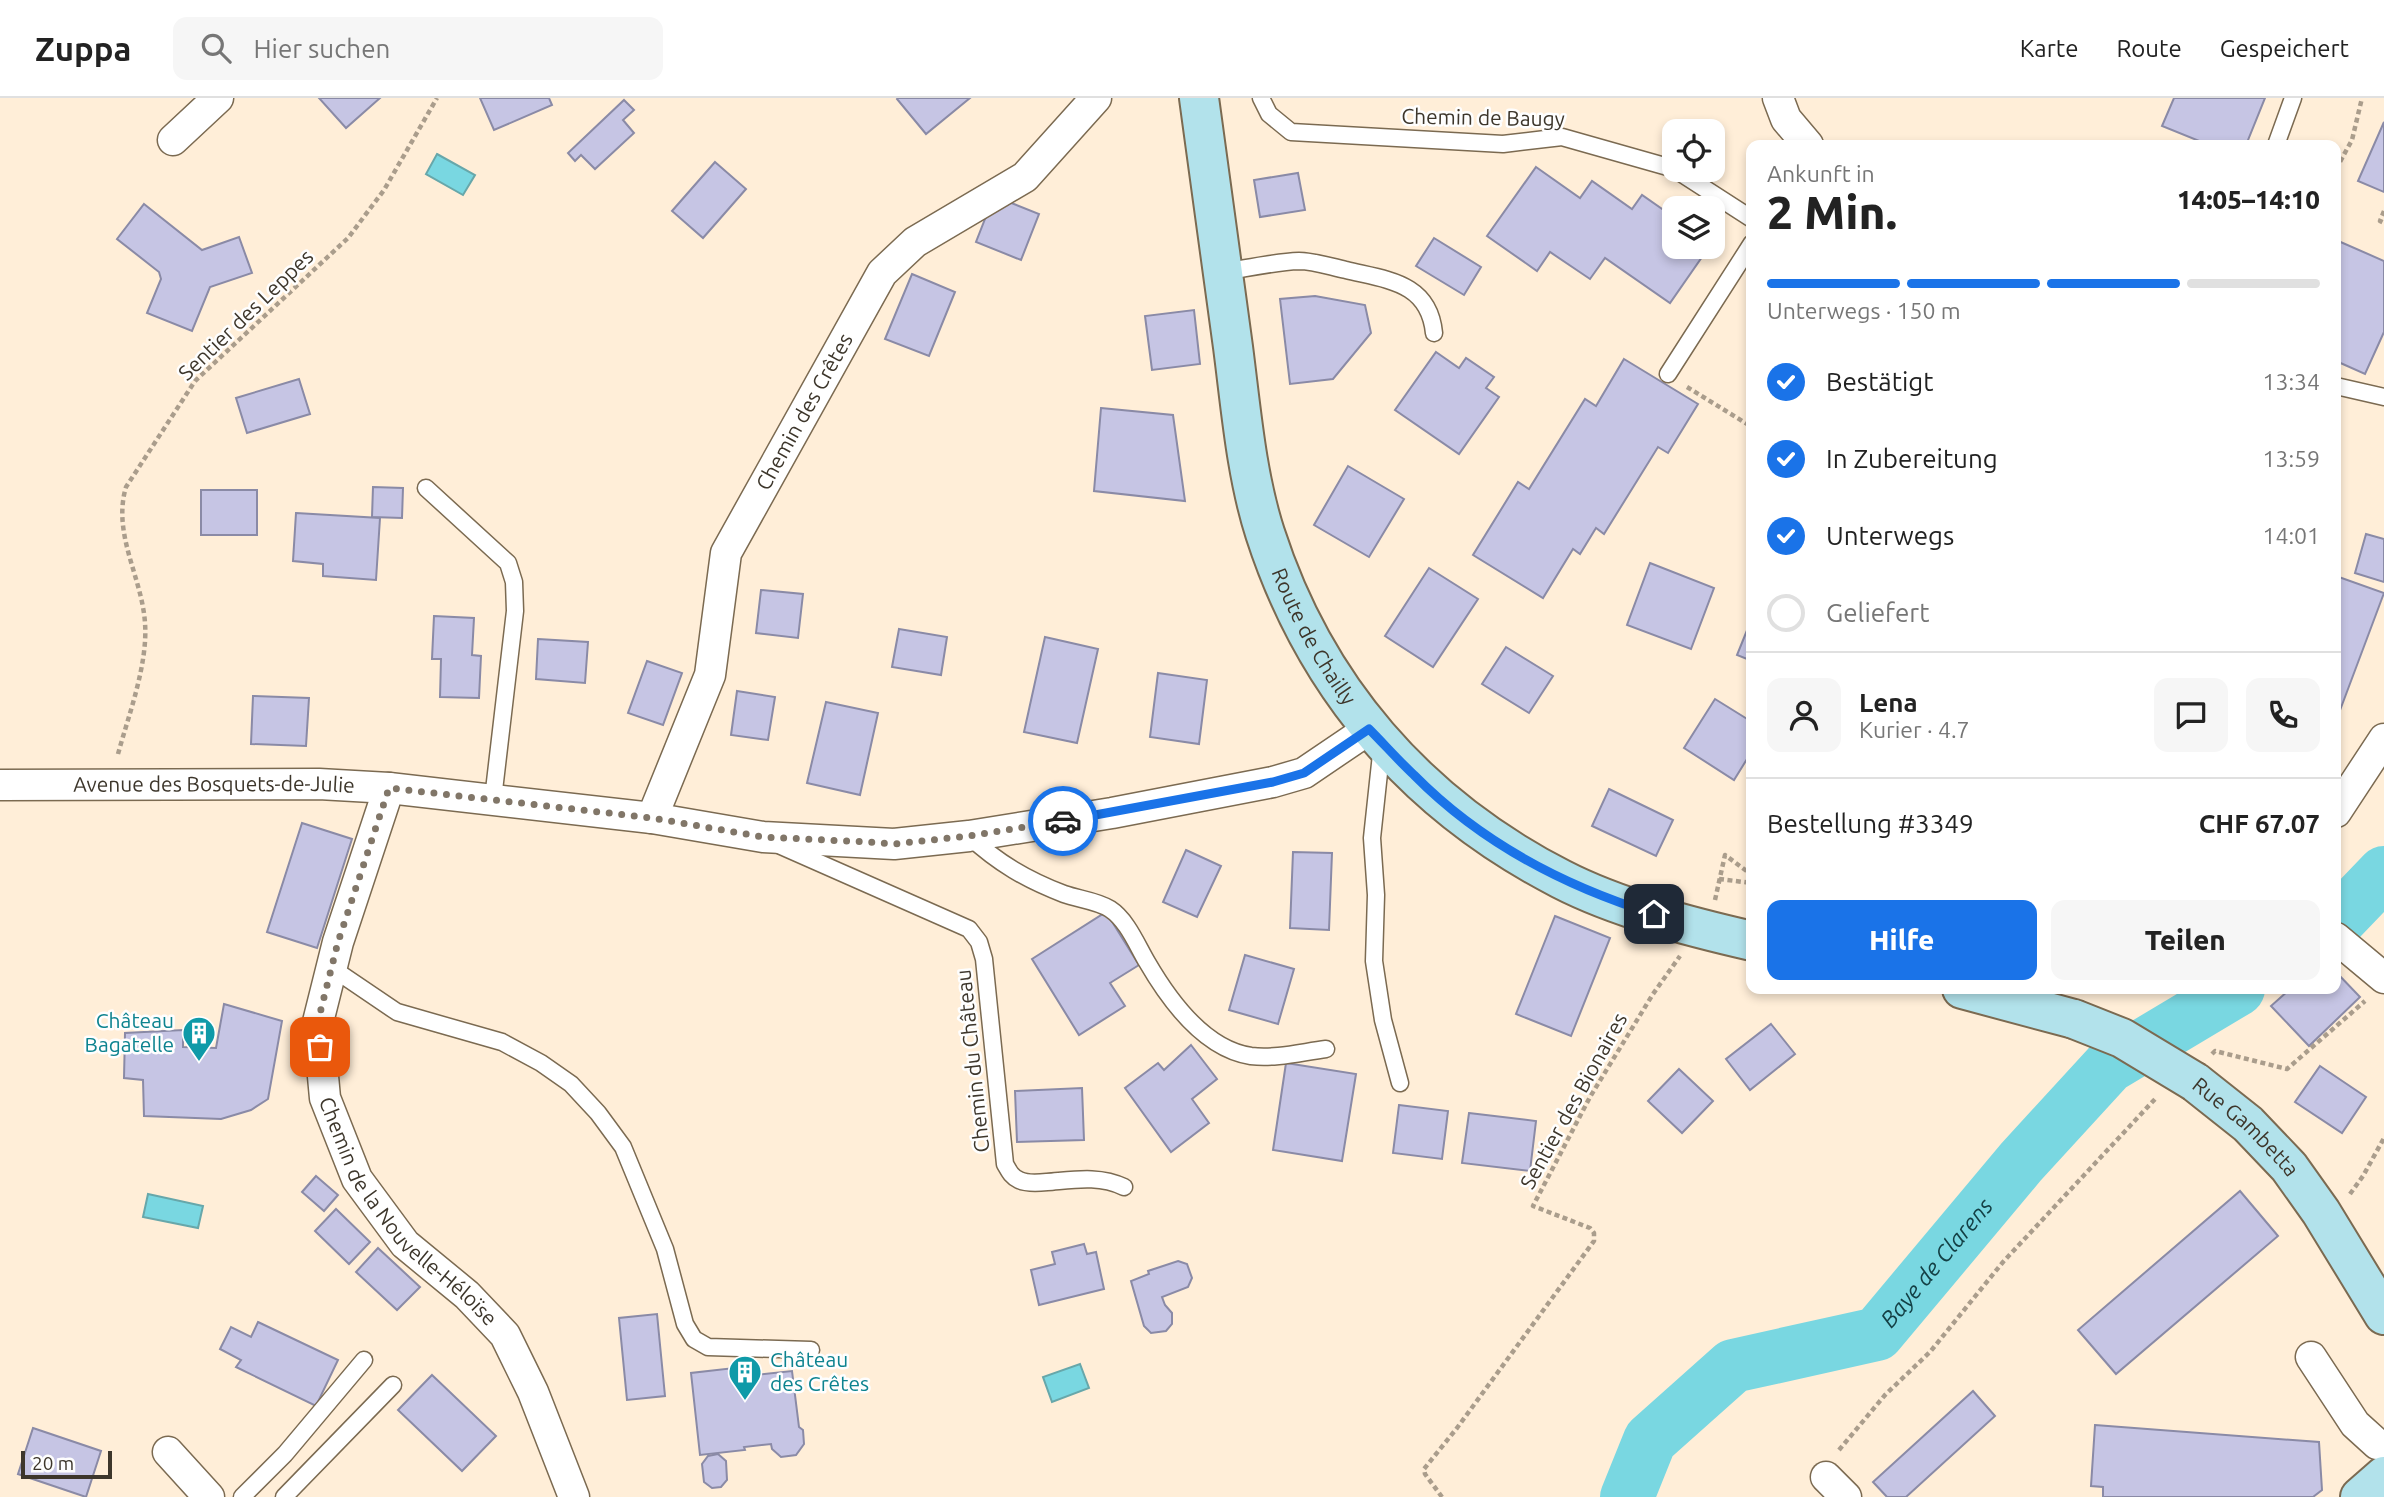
<!DOCTYPE html>
<html lang="de">
<head>
<meta charset="utf-8">
<style>
  body { margin:0; font-family:Ubuntu,sans-serif; background:#f6f6f6; color:#222; height:100vh; display:flex; flex-direction:column; font-size:26px; white-space:nowrap }
  * { box-sizing:border-box; margin:0 }
  p { font-size:23px; color:#767676 }
  .icon { flex:none; width:38px; height:38px; fill:none; stroke:currentColor; stroke-width:2; stroke-linecap:round; stroke-linejoin:round }
  .map { position:relative; flex:1; overflow:hidden }
  .side { position:absolute; left:1746px; top:42px; width:595px; height:854px; display:flex; flex-direction:column; background:#fff; border-radius:14px; box-shadow:0 4px 10px #0003 }
  .side>* { flex:none }
  .tools { position:absolute; left:1662px; top:21px; display:grid; gap:14px }
  .tools a { display:grid; place-items:center; width:63px; height:63px; border-radius:14px; background:#fff; box-shadow:0 4px 10px #0003; font-size:35px }
  .scale { position:absolute; left:21px; bottom:18px; width:91px; box-sizing:border-box; padding-left:7px; border:4px solid #3d362b; border-top:0; font-size:19px; line-height:24px; white-space:nowrap; color:#3d362b; -webkit-text-stroke:5px #fefefe; paint-order:stroke }
  .pin { position:absolute; display:grid; place-items:center; width:60px; height:60px; color:#fff; margin:-30px; border-radius:14px; box-shadow:0 4px 10px #0006 }
  .courier { position:absolute; display:grid; place-items:center; width:70px; height:70px; margin:-35px; border:5px solid #1a73e8; border-radius:50%; background:#fff; color:#222; box-shadow:0 2px 9px #0007 }
  .headline em { font-style:normal; font-weight:800 }
  .headline div { display:flex; flex-direction:column-reverse }
  .headline { display:flex; align-items:center; justify-content:space-between; height:119px; padding:0 21px }
  h1 { font-size:46px; font-weight:800; line-height:52px }
  .bar { display:grid; grid-template-columns:repeat(4,1fr); gap:10px 7px; align-content:center; height:84px; padding:0 21px }
  .bar i { height:9px; border-radius:5px; background:#e0e0e0 }
  .bar .selected { background:#1a73e8 }
  .bar p { grid-column:span 4 }
  .line { display:flex; align-items:center; gap:18px; padding:0 21px; border-top:2px solid #e0e0e0 }
  .line div { flex:1 }
  .round { display:grid; place-items:center; flex:none; width:74px; height:74px; border-radius:14px; background:#f6f6f6 }
  ol { padding:0 21px; list-style:none }
  li { display:flex; align-items:center; gap:21px; height:77px }
  li p { margin-inline-start:auto }
  li .icon { padding:7px; border-radius:50%; background:#1a73e8; color:#fff; stroke-width:4 }
  li:last-child { color:#767676 }
  li i { width:38px; height:38px; border:4px solid #e0e0e0; border-radius:50% }
  .button { display:flex; gap:14px; margin-top:auto; padding:14px 21px }
  .button a { flex:1; height:80px; border-radius:14px; background:#1a73e8; color:#fff; font-size:28px; font-weight:800; line-height:80px; text-align:center }
  .button a+a { background:#f6f6f6; color:#222 }
  header { display:flex; align-items:center; gap:42px; box-sizing:border-box; height:98px; padding:0 35px; background:#fff; border-bottom:2px solid #e0e0e0 }
  header strong { font-size:33px }
  nav { display:flex; gap:38px; margin-inline-start:auto; font-size:24px }
  .search { width:490px; height:63px; background:#f6f6f6; display:flex; align-items:center; gap:18px; box-sizing:border-box; padding:0 24px; border-radius:14px; color:#767676; font-size:26px }
  .map>svg:first-child { display:block }
  .water { fill:#79d7e1; stroke:#67a7aa; stroke-width:2 }
  .lines { fill:none; stroke-linecap:round; stroke-linejoin:round }
  .river { stroke:#79d7e1; stroke-width:54 }
  .building { fill:#c6c5e4; stroke:#8a8aa6; stroke-width:2 }
  .lane-casing { stroke:#7b6a51; stroke-width:19 }
  .street-casing { stroke:#7b6a51; stroke-width:33 }
  .secondary-casing { stroke:#7b6a51; stroke-width:42 }
  .path { stroke:#aa9d8c; stroke-width:4.5; stroke-dasharray:5 3.5; stroke-linecap:butt }
  .lane { stroke:#fff; stroke-width:16 }
  .street { stroke:#fff; stroke-width:30 }
  .secondary { stroke:#b2e2eb; stroke-width:38 }
  .secondary-bridge-casing { stroke:#7b6a51; stroke-width:42; stroke-linecap:butt }
  .secondary-bridge { stroke:#b2e2eb; stroke-width:38 }
  .done { stroke:#817668; stroke-width:7; stroke-dasharray:0 12.6 }
  .route { stroke:#1a73e8; stroke-width:9 }
  .labels { text-anchor:middle; stroke-width:5; stroke-linejoin:round; paint-order:stroke }
  .street-label { font-size:21px; fill:#3d362b; stroke:#fefefe }
  .culture-label { font-size:21px; fill:#0d838f; stroke:#fefefe; text-anchor:end }
  .water-label { font-size:23px; font-style:italic; fill:#144045; stroke:#fefefe }
</style>
</head>
<body>
<header>
<strong>Zuppa</strong>
<div class="search"><svg class="icon" aria-label="search" viewBox="0 0 24 24"><circle cx="10" cy="10" r="6"/><path d="M15 15l6 6"/></svg>Hier suchen</div>
<nav><a>Karte</a><a>Route</a><a>Gespeichert</a></nav>
</header>
<div class="map">
<svg width="2384" height="1399" viewBox="0 0 2384 1399">
  <rect width="100%" height="100%" fill="#ffeed8"/>
  <g class="water">
    <path d="M437,56L475,77L463,97L426,76Z"/>
    <path d="M148,1096L203,1108L198,1130L143,1119Z"/>
    <path d="M1080,1266L1089,1290L1052,1304L1043,1279Z"/>
  </g>
  <g class="lines">
    <g class="river">
      <path d="M2336,825L2384,775"/>
      <path id="s1" d="M1627,1399L1650,1342L1733,1268L1877,1236L2021,1064L2109,968L2238,891"/>
    </g>
  </g>
  <g class="building">
    <path d="M319,0H380L346,30Z"/>
    <path d="M480,0H549L552,7L494,32Z"/>
    <path d="M898,0H970L926,36L897,1Z"/>
    <path d="M2174,0H2265L2246,47H2209L2162,28Z"/>
    <path d="M624,2L634,12L623,22L634,35L595,71L581,57L575,63L568,55Z"/>
    <path d="M2384,24V94L2358,83Z"/>
    <path d="M715,64L746,91L703,140L672,113Z"/>
    <path d="M1536,69L1580,100L1592,83L1632,111L1642,97L1675,120V149H1709L1670,205L1605,160L1590,181L1550,154L1537,173L1487,138Z"/>
    <path d="M1298,75L1305,112L1260,119L1254,82Z"/>
    <path d="M994,98L1039,116L1021,162L976,144Z"/>
    <path d="M144,106L202,152L239,139L252,175L210,189L192,233L147,215L161,181L159,174L117,141Z"/>
    <path d="M1434,140L1481,169L1464,197L1416,168Z"/>
    <path d="M2336,142L2384,163V234L2365,276L2336,263Z"/>
    <path d="M912,176L955,194L929,258L885,241Z"/>
    <path d="M1315,198L1365,207L1371,235L1333,281L1290,286L1280,201Z"/>
    <path d="M1194,212L1200,266L1152,272L1145,218Z"/>
    <path d="M1436,254L1459,270L1466,260L1494,279L1486,290L1499,299L1459,356L1395,312Z"/>
    <path d="M1624,261L1698,306L1668,355L1658,349L1604,436L1596,430L1580,456L1573,451L1543,500L1473,457L1518,384L1529,391L1585,301L1596,308Z"/>
    <path d="M299,281L310,316L247,335L236,300Z"/>
    <path d="M1101,310L1173,317L1185,403L1094,393Z"/>
    <path d="M1348,368L1404,401L1369,459L1314,427Z"/>
    <path d="M373,389L403,390L402,420L372,419Z"/>
    <rect x="201" y="392" width="56" height="45"/>
    <path d="M296,415L380,420L376,482L323,478V466L293,463Z"/>
    <path d="M2366,436L2384,441V484L2355,475Z"/>
    <path d="M1650,465L1714,490L1691,551L1627,527Z"/>
    <path d="M1429,470L1478,501L1433,569L1385,538Z"/>
    <path d="M2336,478L2384,495L2336,623Z"/>
    <path d="M761,492L803,496L798,540L756,535Z"/>
    <path d="M434,518L474,520L472,557L481,558L479,600L440,599L441,561H432Z"/>
    <path d="M1752,520V563L1737,557Z"/>
    <path d="M899,531L947,539L941,577L892,569Z"/>
    <path d="M1045,539L1098,551L1077,645L1024,634Z"/>
    <path d="M538,541L588,544L585,585L536,581Z"/>
    <path d="M1506,549L1553,578L1529,615L1482,586Z"/>
    <path d="M647,563L682,575L663,627L628,615Z"/>
    <path d="M1158,575L1207,582L1199,646L1150,639Z"/>
    <path d="M737,593L775,599L768,642L731,637Z"/>
    <path d="M253,598L309,600L306,648L251,646Z"/>
    <path d="M1715,601L1752,624V653L1734,682L1684,650Z"/>
    <path d="M826,604L878,615L860,697L807,685Z"/>
    <path d="M1609,691L1673,722L1656,758L1592,728Z"/>
    <path d="M302,725L352,741L317,850L267,834Z"/>
    <path d="M1186,752L1221,768L1197,819L1163,804Z"/>
    <path d="M1293,754L1332,755L1329,832L1290,830Z"/>
    <path d="M1106,814L1139,867L1110,885L1125,908L1079,937L1032,861Z"/>
    <path d="M1555,818L1610,840L1571,938L1516,916Z"/>
    <path d="M1245,857L1294,871L1278,926L1229,912Z"/>
    <path d="M2336,874L2360,899L2309,948L2271,908L2290,891H2336Z"/>
    <path d="M224,906L282,923L268,1001L251,1012L221,1021L144,1018L143,982L124,980L125,935L183,932V949L216,950Z"/>
    <path d="M1771,926L1795,956L1750,992L1726,961Z"/>
    <path d="M1191,947L1217,981L1192,1001L1209,1025L1171,1054L1125,990L1158,965L1164,972Z"/>
    <path d="M1286,965L1356,976L1342,1063L1273,1052Z"/>
    <path d="M2320,968L2366,999L2342,1035L2295,1004Z"/>
    <path d="M1679,971L1713,1003L1682,1035L1648,1003Z"/>
    <path d="M1082,990L1084,1042L1017,1044L1015,993Z"/>
    <path d="M1399,1007L1448,1013L1442,1061L1393,1055Z"/>
    <path d="M1469,1015L1536,1023L1530,1073L1462,1065Z"/>
    <path d="M316,1078L338,1097L324,1113L302,1094Z"/>
    <path d="M2240,1093L2278,1138L2116,1276L2078,1232Z"/>
    <path d="M336,1111L370,1144L349,1166L315,1133Z"/>
    <path d="M1084,1146L1087,1156L1096,1154L1104,1191L1039,1207L1031,1172L1055,1166L1052,1154Z"/>
    <path d="M378,1150L420,1189L397,1212L356,1174Z"/>
    <path d="M1178,1163L1187,1166L1192,1180L1188,1189L1162,1199L1165,1207L1172,1215V1226L1166,1233L1151,1235L1144,1228L1131,1183L1149,1176L1148,1173Z"/>
    <path d="M657,1216L665,1298L627,1302L619,1220Z"/>
    <path d="M258,1224L338,1262L316,1308L236,1269L241,1262L220,1251L231,1229L251,1239Z"/>
    <path d="M734,1270L735,1279L792,1273L799,1329L803,1332L804,1346L796,1357L781,1359L772,1351L771,1346L744,1349L745,1352L700,1357L691,1275Z"/>
    <path d="M432,1277L496,1338L462,1373L398,1312Z"/>
    <path d="M1973,1293L1995,1318L1906,1399H1887L1873,1384Z"/>
    <path d="M2095,1327L2319,1344L2322,1392L2313,1399H2103V1389L2091,1388Z"/>
    <path d="M33,1330L101,1353L86,1399L18,1376Z"/>
    <path d="M718,1356L726,1363L727,1382L721,1389L712,1390L704,1384L702,1366L708,1358Z"/>
  </g>
  <g class="lines">
    <defs>
      <g id="lane">
        <path d="M1261,0L1269,16L1291,34L1503,46L1562,39L1675,71"/>
        <path d="M2276,47L2293,0"/>
        <path d="M1676,72L1752,121"/>
        <path d="M1223,174C1248,170 1274,164 1299,163C1314,163 1331,169 1346,172C1387,182 1429,184 1434,235"/>
        <path d="M1668,276L1752,145"/>
        <path d="M2336,288L2384,299"/>
        <path d="M426,390L508,465L514,484L515,513L493,701"/>
        <path d="M1382,647L1372,740L1376,797L1374,863L1383,922L1400,985"/>
        <path d="M969,738C998,765 1027,782 1064,796C1078,801 1098,803 1110,811C1127,822 1137,847 1147,864C1169,902 1204,951 1251,958C1276,961 1302,954 1326,951"/>
        <path d="M781,748L969,831L979,844L984,861L1005,1066C1009,1073 1011,1078 1019,1082C1027,1086 1038,1085 1047,1084C1073,1082 1099,1077 1124,1089"/>
        <path d="M332,870L397,914L502,944L541,965L571,986L598,1015L623,1049L665,1151L685,1226L694,1241L708,1249L811,1252"/>
        <path d="M242,1399L285,1356L364,1262"/>
        <path d="M284,1399L393,1287"/>
      </g>
      <g id="street">
        <path d="M1778,0L1786,21L1808,47"/>
        <path d="M173,42L218,0"/>
        <path id="s2" d="M0,687L319,686L389,690L652,720L763,739L894,746L969,738L1112,715L1273,684L1304,675L1369,631"/>
        <path id="s3" d="M389,690L338,844L318,924L325,1000L357,1081L405,1146L467,1197L505,1237L533,1294L574,1399"/>
        <path d="M2336,714L2384,641"/>
        <path id="s4" d="M652,720L710,577L726,455L882,175L915,144L1025,79L1096,0"/>
        <path d="M2336,840L2384,880"/>
        <path d="M2311,1259L2355,1326L2377,1346"/>
        <path d="M168,1354L209,1399"/>
        <path d="M1826,1379L1846,1399"/>
      </g>
      <g id="secondary">
        <path id="s5" d="M1199,0C1211,83 1222,166 1233,249C1241,310 1246,376 1265,435C1315,590 1417,707 1561,781C1617,810 1691,829 1752,843"/>
        <path d="M1962,891L2074,921"/>
        <path id="s6" d="M2195,984L2248,1026L2289,1069L2321,1114L2384,1217"/>
        <path d="M2360,1399L2384,1378"/>
      </g>
    </defs>
    <use href="#lane" class="lane-casing"/>
    <use href="#street" class="street-casing"/>
    <use href="#secondary" class="secondary-casing"/>
    <g class="path">
      <path d="M2336,71L2352,42L2362,0"/>
      <path d="M2384,113L2380,123L2384,125"/>
      <path d="M1687,289L1752,329"/>
      <path d="M118,656C129,616 148,566 145,525C142,479 112,436 126,389L195,283L348,140L384,92L437,0"/>
      <path d="M1719,781L1752,785"/>
      <path d="M1715,802L1725,757L1752,777"/>
      <path d="M2212,956L2215,953L2287,971L2365,903"/>
      <path d="M2350,1096L2363,1078L2384,1040"/>
      <path d="M1839,1352L1885,1297L1930,1254L2003,1164L2156,1000"/>
      <path d="M1442,1399L1425,1376L1424,1371L1457,1330L1594,1143V1135L1590,1130L1533,1108L1590,999L1653,896L1680,858"/>
    </g>
    <use href="#lane" class="lane"/>
    <use href="#street" class="street"/>
    <use href="#secondary" class="secondary"/>
    <defs>
      <path id="secondary-bridge" d="M2074,921L2122,940L2195,984"/>
    </defs>
    <use href="#secondary-bridge" class="secondary-bridge-casing"/>
    <use href="#secondary-bridge" class="secondary-bridge"/>
  </g>
  <g class="lines">
    <path class="done" d="M320,949L318,923L338,844L389,690L652,720L763,739L868,744L894,746L969,738L1063,723"/>
    <path class="route" d="M1063,723L1273,684L1304,675L1369,631C1384,646 1398,662 1414,677C1481,745 1564,788 1654,816"/>
  </g>
  <defs>
    <symbol id="building-pin" viewBox="-11 -11 22 30"><path d="M0 17L-7.5 6A9.5 9.5 0 1 1 7.5 6Z" fill="#0f9aa8" stroke="#fefefe"/><path d="M-4-6H4V6H1V3H-1V6H-4ZM-2.5-4.3h1.7v1.8h-1.7ZM.8-4.3h1.7v1.8H.8ZM-2.5-1h1.7V.8h-1.7ZM.8-1h1.7V.8H.8Z" fill="#fff"/></symbol>
  </defs>
  <g fill-rule="evenodd">
    <use href="#building-pin" x="180" y="916" width="38" height="52"/>
    <use href="#building-pin" x="726" y="1255" width="38" height="52"/>
  </g>
  <g class="labels">
    <g class="street-label">
      <text transform="translate(1483 20) rotate(1)" y="7">Chemin de Baugy</text>
      <text transform="translate(246 217) rotate(-44)" y="7">Sentier des Leppes</text>
      <text dy="7" stroke="none"><textPath href="#s4" startOffset="439">Chemin des Crêtes</textPath></text>
      <text dy="7" stroke="none"><textPath href="#s5" startOffset="555">Route de Chailly</textPath></text>
      <text dy="7" stroke="none"><textPath href="#s2" startOffset="214">Avenue des Bosquets-de-Julie</textPath></text>
      <text transform="translate(973 963) rotate(-96)" y="7">Chemin du Château</text>
      <text transform="translate(1574 1003) rotate(-61)" y="7">Sentier des Bionaires</text>
      <text dy="7" stroke="none"><textPath href="#s6" startOffset="68">Rue Gambetta</textPath></text>
      <text dy="7" stroke="none"><textPath href="#s3" startOffset="464">Chemin de la Nouvelle-Héloïse</textPath></text>
    </g>
    <g class="culture-label">
      <text x="174" y="930">Château<tspan x="174" dy="24">Bagatelle</tspan></text>
      <text x="770" y="1269" text-anchor="start">Château<tspan x="770" dy="24">des Crêtes</tspan></text>
    </g>
    <g class="water-label">
      <text dy="8" stroke="none"><textPath href="#s1" startOffset="413">Baye de Clarens</textPath></text>
    </g>
  </g>
</svg>
<div class="tools">
<a><svg class="icon" aria-label="locate" viewBox="0 0 24 24"><circle cx="12" cy="12" r="6"/><path d="M12 2v4M12 18v4M2 12h4M18 12h4"/></svg></a>
<a><svg class="icon" aria-label="layers" viewBox="0 0 24 24"><path d="M12 4l9 5-9 5-9-5zM3 14l9 5 9-5"/></svg></a>
</div>
<div class="scale">20 m</div>
<div class="pin" style="left:320px;top:949px;background:#ea580c"><svg class="icon" aria-label="bag" viewBox="0 0 24 24"><path d="M5 8h14l-1 12H6zM9 8a3 3 0 0 1 6 0"/></svg></div>
<div class="pin" style="left:1654px;top:816px;background:#1f2937"><svg class="icon" aria-label="home" viewBox="0 0 24 24"><path d="M3 11l9-7 9 7M6 9v11h12V9"/></svg></div>
<div class="courier" style="left:1063px;top:723px"><svg class="icon" aria-label="car" viewBox="0 0 24 24"><path d="M5 17H2v-5l4-1 3-4h7l3 4 3 1v5h-3M9 17h6M6 11h13"/><circle cx="7" cy="17" r="2"/><circle cx="17" cy="17" r="2"/></svg></div>
<section class="side">
<div class="headline"><div><h1>2 Min.</h1><p>Ankunft in</p></div><em>14:05–14:10</em></div>
<div class="bar"><i class="selected"></i><i class="selected"></i><i class="selected"></i><i></i><p>Unterwegs · 150 m</p></div>
<ol>
<li><svg class="icon" aria-label="check" viewBox="0 0 24 24"><path d="M5 12l5 5 9-10"/></svg>Bestätigt<p>13:34</p></li>
<li><svg class="icon" aria-label="check" viewBox="0 0 24 24"><path d="M5 12l5 5 9-10"/></svg>In Zubereitung<p>13:59</p></li>
<li><svg class="icon" aria-label="check" viewBox="0 0 24 24"><path d="M5 12l5 5 9-10"/></svg>Unterwegs<p>14:01</p></li>
<li><i></i>Geliefert</li>
</ol>
<div class="line" style="height:126px"><a class="round"><svg class="icon" aria-label="person" viewBox="0 0 24 24"><circle cx="12" cy="8" r="4"/><path d="M4 21q1-7 8-7t8 7"/></svg></a><div><b>Lena</b><p>Kurier · 4.7</p></div><a class="round"><svg class="icon" aria-label="chat" viewBox="0 0 24 24"><path d="M4 5h16v11H9l-5 4z"/></svg></a><a class="round"><svg class="icon" aria-label="phone" viewBox="0 0 24 24"><path d="M5 4h4l2 5-3 2q2 4 5 5l2-3 5 2v4C11 20 4 13 5 4z"/></svg></a></div>
<div class="line" style="height:91px"><div>Bestellung #3349</div><b>CHF 67.07</b></div>
<div class="button"><a>Hilfe</a><a>Teilen</a></div>
</section>
</div>
</body>
</html>
